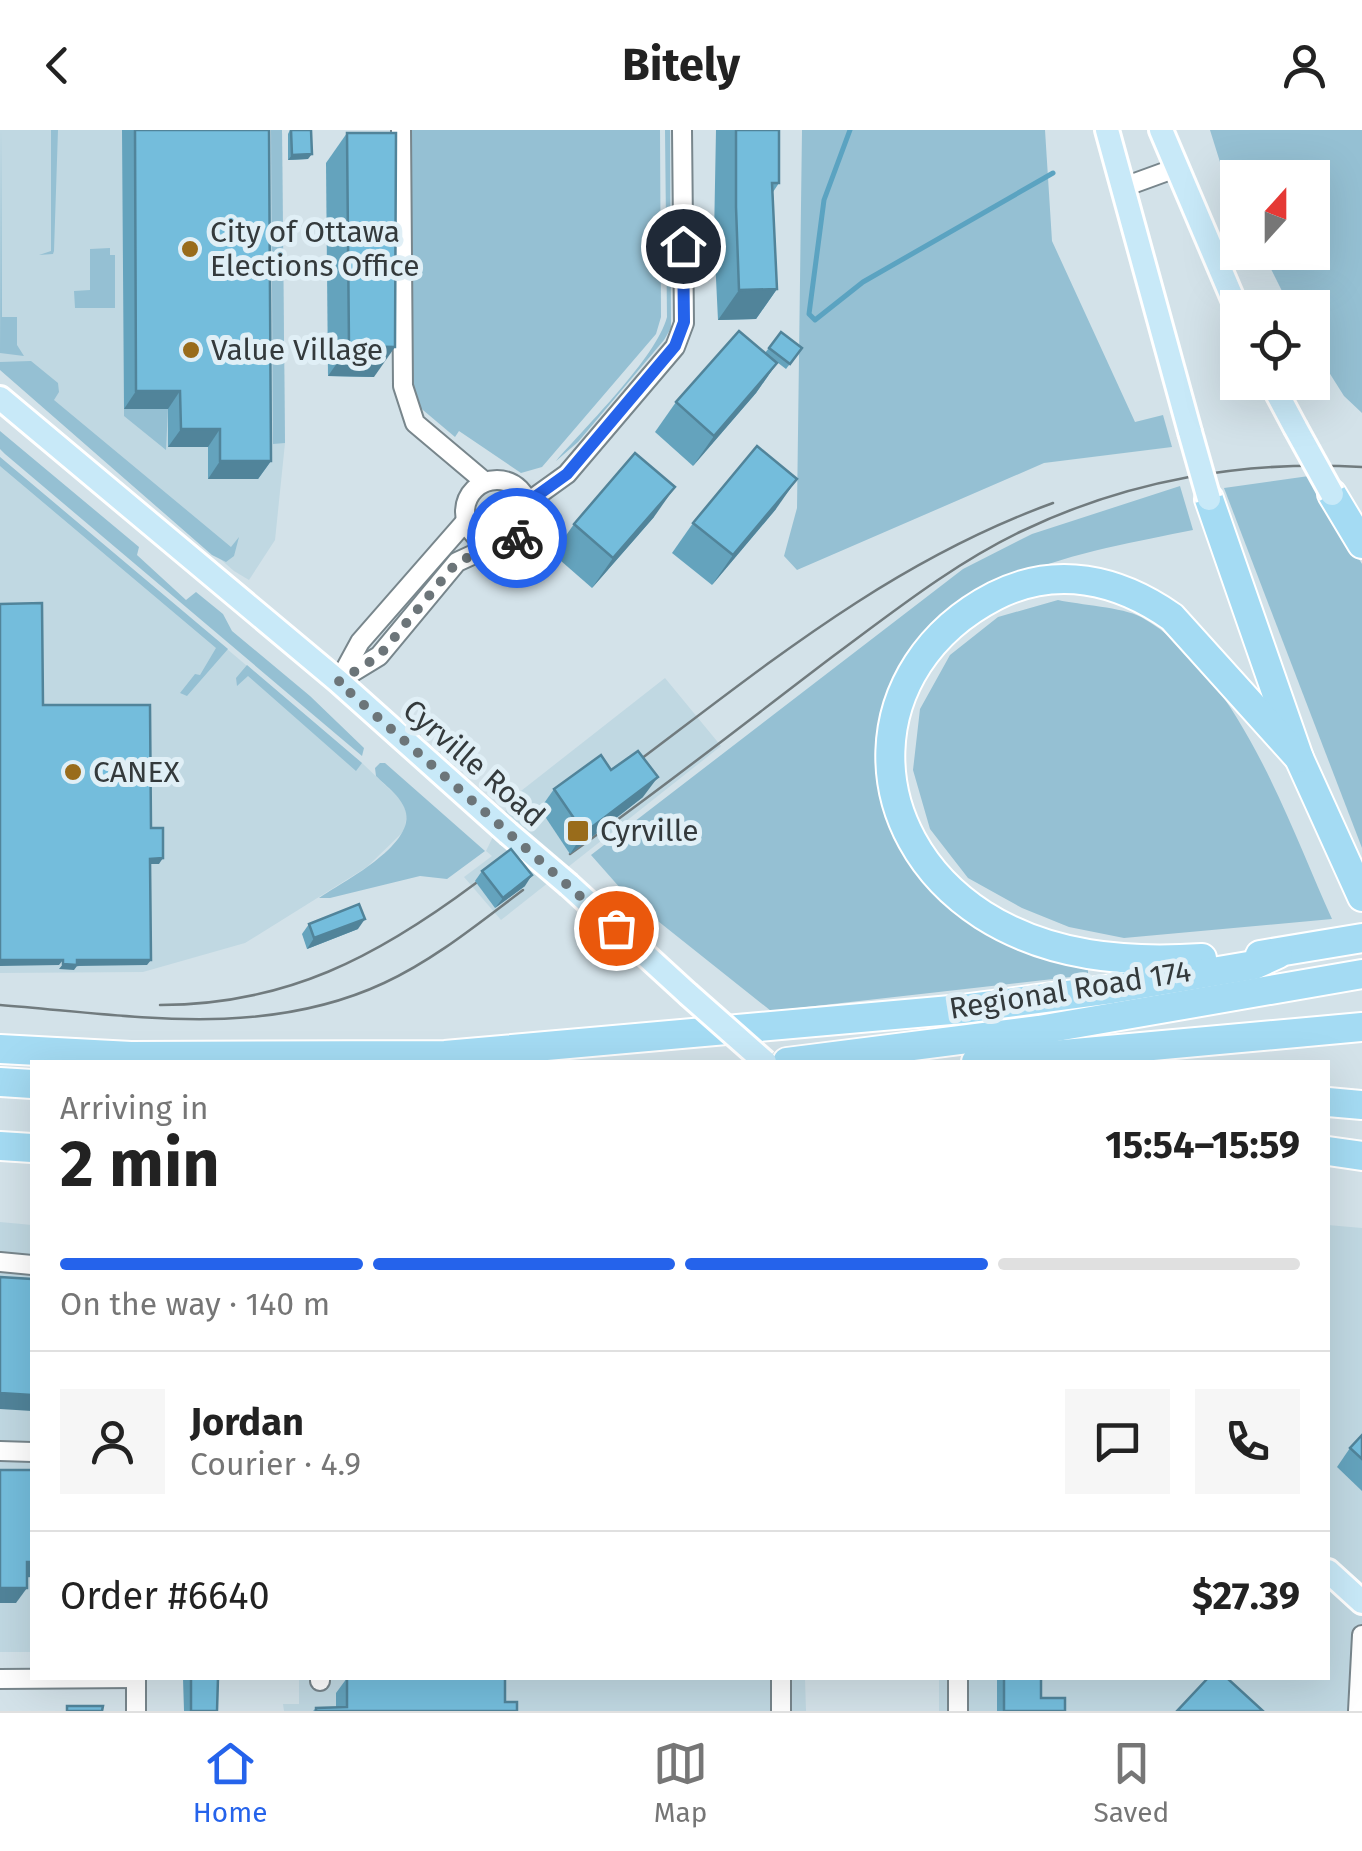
<!DOCTYPE html>
<html lang="en">
<head>
<meta charset="utf-8">
<style>
  body { margin:0; font-family:"Fira Sans",sans-serif; background:#f6f6f6; color:#222; height:100vh; display:flex; flex-direction:column; font-size:38px; white-space:nowrap }
  * { box-sizing:border-box; margin:0 }
  p { font-size:32px; color:#767676 }
  .icon { flex:none; width:55px; height:55px; fill:none; stroke:currentColor; stroke-width:2; stroke-linecap:round; stroke-linejoin:round }
  .map { position:relative; flex:1; overflow:hidden }
  .sheet { position:absolute; left:30px; top:930px; width:1300px; height:620px; display:flex; flex-direction:column; background:#fff; border-radius:0px; box-shadow:0 10px 40px #0002 }
  .sheet>* { flex:none }
  .needle { width:65px; rotate:21deg }
  .controls { position:absolute; left:1220px; top:30px; display:grid; gap:20px }
  .controls a { display:grid; place-items:center; width:110px; height:110px; border-radius:0px; background:#fff; box-shadow:0 10px 40px #0002; font-size:50px }
  .pin { position:absolute; display:grid; place-items:center; width:85px; height:85px; color:#fff; margin:-42px; border:5px solid #fff; border-radius:50%; box-shadow:0 2px 10px #0007 }
  .courier { position:absolute; display:grid; place-items:center; width:100px; height:100px; margin:-50px; border:8px solid #2563eb; border-radius:50%; background:#fff; color:#222; box-shadow:0 2px 12px #0007 }
  .head em { font-style:normal; font-weight:700 }
  .head div { display:flex; flex-direction:column-reverse }
  .head { display:flex; align-items:center; justify-content:space-between; height:170px; padding:0 30px }
  h1 { font-size:65px; font-weight:700; line-height:75px }
  .bar { display:grid; grid-template-columns:repeat(4,1fr); gap:15px 10px; align-content:center; height:120px; padding:0 30px }
  .bar i { height:12px; border-radius:8px; background:#e0e0e0 }
  .bar .selected { background:#2563eb }
  .bar p { grid-column:span 4 }
  .line { display:flex; align-items:center; gap:25px; padding:0 30px; border-top:2px solid #e0e0e0 }
  .line div { flex:1 }
  .round { display:grid; place-items:center; flex:none; width:105px; height:105px; border-radius:0px; background:#f6f6f6 }
  header { display:flex; justify-content:space-between; align-items:center; height:130px; padding:0 30px; background:#fff; font-size:45px; font-weight:700 }
  .tabs { display:flex; justify-content:space-around; align-items:center; height:140px; border-top:2px solid #e0e0e0; background:#fff; font-size:28px; color:#767676 }
  .tabs a { display:grid; justify-items:center; gap:5px }
  .tabs .selected { color:#2563eb }
  .map>svg:first-child { display:block }
  .built { fill:#c0d8e2 }
  .green { fill:#95c0d3 }
  .lines { fill:none; stroke-linecap:round; stroke-linejoin:round }
  .stream { stroke:#5ba3c1; stroke-width:5 }
  .minor-casing { stroke:#78868c; stroke-width:22 }
  .major-casing { stroke:#fff; stroke-width:28 }
  .highway-casing { stroke:#fff; stroke-width:32 }
  .minor { stroke:#fff; stroke-width:18 }
  .major { stroke:#c8e9f8; stroke-width:22 }
  .highway { stroke:#a4dbf3; stroke-width:28 }
  .tram { stroke:#717b7e; stroke-width:2.5 }
  .major-bridge-casing { stroke:#fff; stroke-width:28; stroke-linecap:butt }
  .major-bridge { stroke:#c8e9f8; stroke-width:22 }
  .wall { fill:#64a3bd }
  .shaded-wall { fill:#51849a }
  .building { fill:#74bddc; stroke:#51849a; stroke-width:2.5 }
  .done { stroke:#6c7579; stroke-width:10; stroke-dasharray:0 18 }
  .route { stroke:#2563eb; stroke-width:12 }
  .poi-dot { fill:#996c1b; stroke:#e0eff6; stroke-width:4 }
  .labels { text-anchor:middle; stroke-width:10; stroke-linejoin:round; paint-order:stroke }
  .poi-label { font-size:30px; fill:#343a3c; stroke:#e0eff6; text-anchor:start }
  .street-label { font-size:30px; fill:#343a3c; stroke:#e0eff6 }
</style>
</head>
<body>
<header><svg class="icon" aria-label="back" viewBox="0 0 24 24"><path d="M15 5l-7 7 7 7"/></svg>Bitely<svg class="icon" aria-label="person" viewBox="0 0 24 24"><circle cx="12" cy="8" r="4"/><path d="M4 21q1-7 8-7t8 7"/></svg></header>
<div class="map">
<svg width="1362" height="1581" viewBox="0 0 1362 1581">
  <rect width="100%" height="100%" fill="#d3e2e9"/>
  <g class="built">
    <path d="M0,0H282L285,313L275,410L249,450L234,441L0,237Z"/>
    <path d="M0,327L362,633L402,671L407,685L404,701L367,737L245,813L143,842L0,843Z"/>
    <path d="M665,548L721,616L501,790L464,747L492,726L486,721L512,668Z"/>
    <path d="M0,1092L32,1095V1522H0Z"/>
    <path d="M1328,1095L1362,1098V1581H939V1548H1328Z"/>
    <path d="M299,1548H805L806,1581H284L283,1574H299Z"/>
  </g>
  <g class="green">
    <path d="M1,0L2,187H17V215L24,226L0,223Z"/>
    <path d="M51,0H58L54,121L53,124L39,125L51,121Z"/>
    <path d="M271,0H282L285,313L273,314Z"/>
    <path d="M411,0H660L661,187L656,204L542,337L521,343L459,301L455,307L417,275L410,254Z"/>
    <path d="M665,0H670L671,198L664,210L578,312L556,331C586,296 656,228 667,187Z"/>
    <path d="M802,0H1045L1052,111L1135,292L1163,285L1172,317L1044,333L797,440L784,426L797,378Z"/>
    <path d="M1210,0H1362V283L1344,266L1313,217L1312,178L1290,177L1263,123L1312,122V48H1238L1237,73L1225,48Z"/>
    <path d="M110,118V125H115V178H75L74,161L90,160V119Z"/>
    <path d="M31,231L58,253L59,262L54,270L231,417L239,407L234,426L226,432L212,425L0,240V232Z"/>
    <path d="M124,279H168L166,320L124,286Z"/>
    <path d="M0,301L139,417L137,425L186,470L196,462L223,484L232,501L310,566L364,618L362,626L5,324L0,319Z"/>
    <path d="M0,327L228,519L187,566L180,563L195,544L200,545L216,518L0,336Z"/>
    <path d="M1309,346L1362,434V718L1224,358Z"/>
    <path d="M1180,356L1193,400C1075,424 892,452 879,603C874,652 884,692 912,732L1088,836V845L771,881L629,768L591,725L963,439L1032,404Z"/>
    <path d="M1058,470C1080,475 1122,477 1141,487C1238,541 1288,692 1332,789L1124,808L1069,797L1022,778L968,748L930,699L913,640L920,579L950,525L998,487Z"/>
    <path d="M247,535L362,633L356,641L248,546L237,556L236,548Z"/>
    <path d="M380,633H385L485,721L447,749L420,746L330,768H319C343,752 413,716 406,683C403,668 387,657 376,646L375,638Z"/>
  </g>
  <g class="lines">
    <path class="stream" d="M850,0L824,70L809,184L815,190L863,152L1053,43"/>
    <defs>
      <g id="minor">
        <path d="M401,0L403,256L415,293L485,352"/>
        <path d="M1121,58L1176,38"/>
        <circle cx="497" cy="382" r="32"/>
        <path d="M528,372L567,344L675,217L684,193L682,0"/>
        <path d="M341,547L360,512L465,392"/>
        <path d="M338,551L379,526L457,432L494,415"/>
        <path d="M0,1132L32,1135"/>
        <path d="M0,1321L32,1322"/>
        <path d="M136,1548V1581"/>
        <path d="M320,1548V1551"/>
        <path d="M781,1548V1581"/>
        <path d="M958,1548V1581"/>
        <path d="M0,1549L136,1548"/>
        <path d="M1358,1581L1362,1505"/>
      </g>
      <g id="major">
        <path d="M1107,0L1190,302"/>
        <path d="M1161,0L1238,181"/>
        <path d="M1271,252L1295,297"/>
        <path d="M0,268L338,551L508,703"/>
        <path d="M569,755L688,864"/>
        <path d="M1328,1441L1362,1472"/>
      </g>
      <g id="highway">
        <path d="M1332,364L1362,414"/>
        <path d="M1209,369L1299,628L1362,767"/>
        <path d="M1260,825L1362,808"/>
        <path d="M1202,828C1126,833 1049,827 983,785C856,703 859,536 995,466C1056,435 1118,449 1172,487L1299,628"/>
        <path d="M0,919L131,926L445,925L962,879L1112,859L1254,835L1278,824"/>
        <path d="M787,932L1039,900L1362,844"/>
        <path d="M976,932L1362,897"/>
        <path d="M0,952L32,954"/>
        <path d="M1328,972L1362,975"/>
        <path d="M0,1016L32,1018"/>
        <path d="M1328,1021L1362,1026"/>
      </g>
    </defs>
    <use href="#minor" class="minor-casing"/>
    <use href="#major" class="major-casing"/>
    <use href="#highway" class="highway-casing"/>
    <use href="#minor" class="minor"/>
    <use href="#major" class="major"/>
    <use href="#highway" class="highway"/>
    <g class="tram">
      <path d="M625,641C764,537 888,433 1053,373"/>
      <path d="M570,724C659,661 745,593 832,527C893,482 953,434 1022,401C1128,350 1245,330 1362,337"/>
      <path d="M0,875C129,885 262,910 384,853C434,830 479,793 523,760"/>
      <path d="M160,875C286,875 377,827 476,753"/>
    </g>
    <defs>
      <g id="major-bridge">
        <path d="M1295,297L1332,364"/>
        <path d="M1190,302L1209,369"/>
        <path d="M508,703L569,755"/>
        <path d="M688,864L765,932"/>
      </g>
    </defs>
    <use href="#major-bridge" class="major-bridge-casing"/>
    <use href="#major-bridge" class="major-bridge"/>
  </g>
  <g class="wall">
    <path d="M122,0H269L271,331L258,349H208V317H168V279H124Z"/>
    <path d="M290,0H311L308,29L288,30V4Z"/>
    <path d="M716,0H779V53L773,62L777,159L756,189L718,190L714,107Z"/>
    <path d="M347,3L374,247L328,246L326,33Z"/>
    <path d="M781,202L802,218L786,239L765,223Z"/>
    <path d="M777,233L756,263L693,336L655,302L676,272Z"/>
    <path d="M776,379L712,455L672,423L693,393Z"/>
    <path d="M654,387L592,458L553,424L574,394Z"/>
    <path d="M611,640L643,667L570,724L540,679L554,659Z"/>
    <path d="M482,741L525,756L495,778L475,751Z"/>
    <path d="M309,794L358,799L307,819L302,804Z"/>
    <path d="M1362,1305V1361L1337,1337L1350,1318Z"/>
    <path d="M183,1548H218L217,1581H184Z"/>
    <path d="M347,1548L505,1572L517,1581H313L316,1578L336,1577V1563Z"/>
    <path d="M997,1548H1041V1568L1065,1581H997Z"/>
  </g>
  <g class="shaded-wall">
    <path d="M312,24L308,29L288,30L292,25Z"/>
    <path d="M777,159L756,189L718,190L739,160Z"/>
    <path d="M349,216L395,217L374,247L328,246Z"/>
    <path d="M777,233L756,263L693,336L714,306Z"/>
    <path d="M136,261H180L168,279H124Z"/>
    <path d="M181,299H220L208,317H168Z"/>
    <path d="M220,331H271L258,349H208Z"/>
    <path d="M797,349L776,379L712,455L733,425Z"/>
    <path d="M675,357L654,387L592,458L613,428Z"/>
    <path d="M658,647L643,667L570,724L584,703Z"/>
    <path d="M163,728L159,734H147L150,729Z"/>
    <path d="M532,745L525,756L495,778L503,768Z"/>
    <path d="M365,789L358,799L307,819L314,808Z"/>
    <path d="M0,830H63L59,835L0,836Z"/>
    <path d="M77,830H151L147,835L77,836L74,840L59,839L63,834Z"/>
    <path d="M0,1263L32,1265V1281L0,1279Z"/>
    <path d="M27,1432H32V1447L16,1448Z"/>
    <path d="M0,1458H27L16,1473H0Z"/>
  </g>
  <g class="building">
    <path d="M135,0H269L271,331H220V299H181L180,261H136Z"/>
    <path d="M291,0H311L312,24L292,25Z"/>
    <path d="M736,0H779V53H772L777,159L739,160L736,77Z"/>
    <path d="M347,3H396L395,217L349,216Z"/>
    <path d="M739,201L777,233L714,306L676,272Z"/>
    <path d="M781,202L802,218L790,234L769,218Z"/>
    <path d="M757,316L797,349L733,425L693,393Z"/>
    <path d="M635,323L675,357L613,428L574,394Z"/>
    <path d="M42,473L43,575H150L151,698H163V728L150,729L151,830H77V835L63,834V830H0V474Z"/>
    <path d="M638,621L658,647L584,703L554,659L601,625L611,640Z"/>
    <path d="M511,719L532,745L503,768L482,741Z"/>
    <path d="M359,774L365,789L314,808L309,794Z"/>
    <path d="M0,1147L32,1149V1265L0,1263Z"/>
    <path d="M1362,1305V1329L1350,1318Z"/>
    <path d="M0,1340H32V1432H27V1458H0Z"/>
    <path d="M191,1548H218L217,1581H191Z"/>
    <path d="M347,1548H505V1572H517V1581H316V1578L347,1577Z"/>
    <path d="M1004,1548H1041V1568H1065V1581H1004Z"/>
    <path d="M1208,1548H1227L1263,1581H1177Z"/>
    <path d="M67,1576H103L102,1581H67Z"/>
  </g>
  <g class="lines">
    <path class="done" d="M517,408L457,432L379,526L338,552L616,798"/>
    <path class="route" d="M517,408C527,396 530,387 528,372L567,344L675,216L684,192L683,116"/>
  </g>
  <g class="poi-dot">
    <circle cx="190" cy="119" r="10"/>
    <circle cx="191" cy="220" r="10"/>
    <circle cx="73" cy="642" r="10"/>
    <rect x="566" y="689" width="24" height="24" rx="5"/>
  </g>
  <g class="labels">
    <g class="poi-label">
      <text x="210" y="112">City of Ottawa<tspan x="210" dy="34">Elections Office</tspan></text>
      <text x="211" y="230">Value Village</text>
      <text x="93" y="652">CANEX</text>
      <text x="600" y="711">Cyrville</text>
    </g>
    <g class="street-label">
      <text transform="translate(474 633) rotate(41)" y="10">Cyrville Road</text>
      <text transform="translate(1070 860) rotate(-9)" y="10">Regional Road 174</text>
    </g>
  </g>
</svg>
<div class="controls">
<a><svg class="needle" viewBox="-14 -14 28 28"><path d="M0-13l5 13h-10z" fill="#e53935"/><path d="M0 13l5-13h-10z" fill="#767676"/></svg></a>
<a><svg class="icon" aria-label="locate" viewBox="0 0 24 24"><circle cx="12" cy="12" r="6"/><path d="M12 2v4M12 18v4M2 12h4M18 12h4"/></svg></a>
</div>
<div class="pin" style="left:616px;top:798px;background:#ea580c"><svg class="icon" aria-label="bag" viewBox="0 0 24 24"><path d="M5 8h14l-1 12H6zM9 8a3 3 0 0 1 6 0"/></svg></div>
<div class="pin" style="left:683px;top:116px;background:#1f2937"><svg class="icon" aria-label="home" viewBox="0 0 24 24"><path d="M3 11l9-7 9 7M6 9v11h12V9"/></svg></div>
<div class="courier" style="left:517px;top:408px"><svg class="icon" aria-label="bike" viewBox="0 0 24 24"><circle cx="6" cy="16" r="4"/><circle cx="18" cy="16" r="4"/><path d="M6 16l4-8h5l3 8M10 8l3 8H6M13 5h3"/></svg></div>
<section class="sheet">
<div class="head"><div><h1>2 min</h1><p>Arriving in</p></div><em>15:54–15:59</em></div>
<div class="bar"><i class="selected"></i><i class="selected"></i><i class="selected"></i><i></i><p>On the way · 140 m</p></div>
<div class="line" style="height:180px"><a class="round"><svg class="icon" aria-label="person" viewBox="0 0 24 24"><circle cx="12" cy="8" r="4"/><path d="M4 21q1-7 8-7t8 7"/></svg></a><div><b>Jordan</b><p>Courier · 4.9</p></div><a class="round"><svg class="icon" aria-label="chat" viewBox="0 0 24 24"><path d="M4 5h16v11H9l-5 4z"/></svg></a><a class="round"><svg class="icon" aria-label="phone" viewBox="0 0 24 24"><path d="M5 4h4l2 5-3 2q2 4 5 5l2-3 5 2v4C11 20 4 13 5 4z"/></svg></a></div>
<div class="line" style="height:130px"><div>Order #6640</div><b>$27.39</b></div>
</section>
</div>
<nav class="tabs">
<a class="selected"><svg class="icon" aria-label="home" viewBox="0 0 24 24"><path d="M3 11l9-7 9 7M6 9v11h12V9"/></svg>Home</a>
<a><svg class="icon" aria-label="map" viewBox="0 0 24 24"><path d="M3 6l6-2 6 2 6-2v14l-6 2-6-2-6 2zM9 4v14M15 6v14"/></svg>Map</a>
<a><svg class="icon" aria-label="saved" viewBox="0 0 24 24"><path d="M7 4h10v16l-5-4-5 4z"/></svg>Saved</a>
</nav>
</body>
</html>
